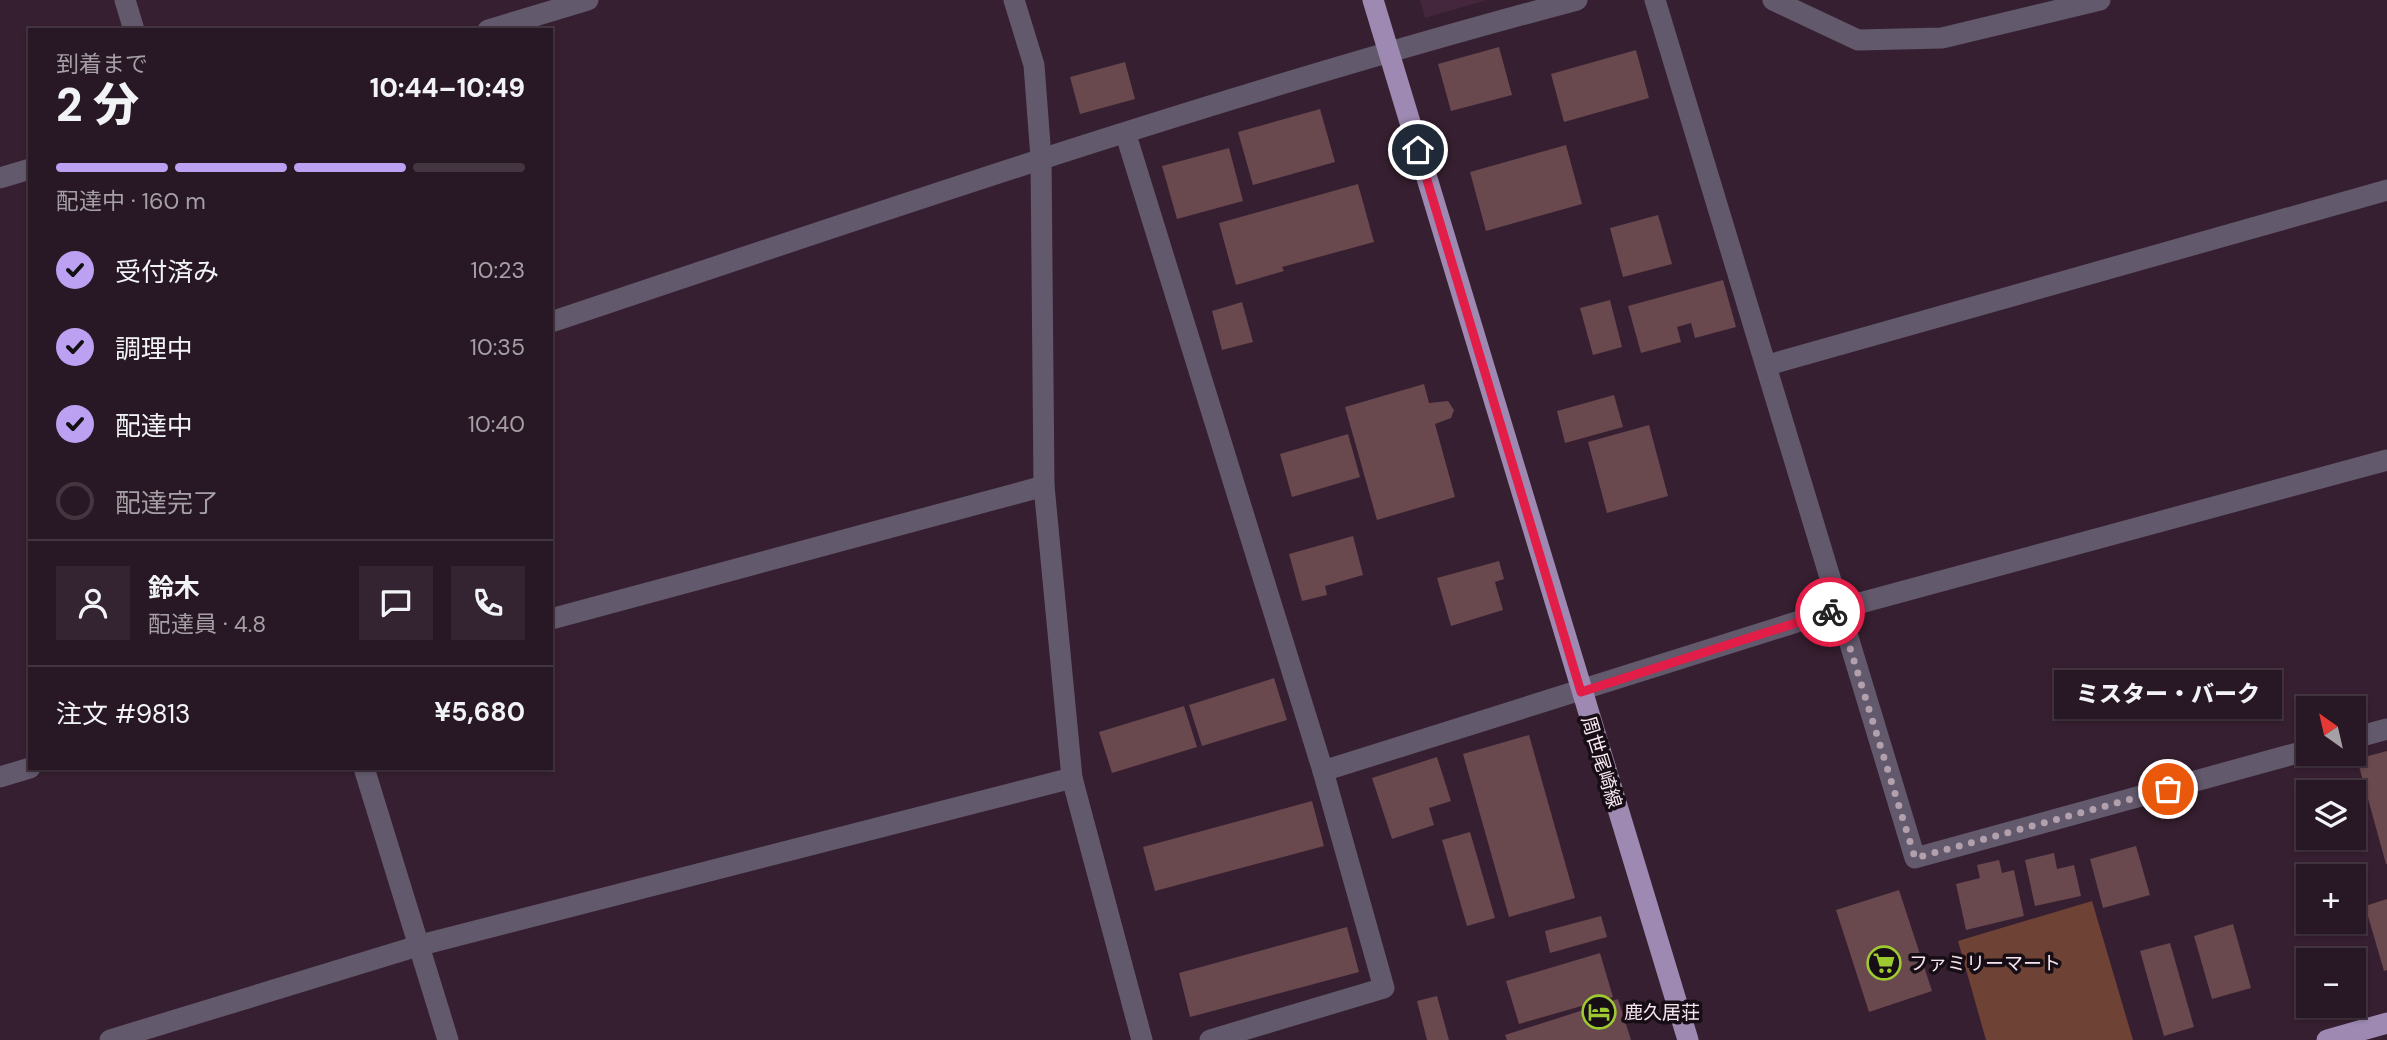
<!DOCTYPE html>
<html lang="ja">
<head>
<meta charset="utf-8">
<style>
  body { margin:0; font-family:"DM Sans","Noto Sans JP",sans-serif; background:#342431; color:#f1f3f6; height:100vh; display:flex; flex-direction:column; font-size:26px; white-space:nowrap }
  * { box-sizing:border-box; margin:0 }
  p { font-size:23px; color:#a59fa6 }
  .icon { flex:none; width:38px; height:38px; fill:none; stroke:currentColor; stroke-width:2; stroke-linecap:round; stroke-linejoin:round }
  .map { position:relative; flex:1; overflow:hidden }
  .side { position:absolute; left:28px; top:28px; width:525px; height:742px; display:flex; flex-direction:column; background:#281724; border-radius:0px; box-shadow:0 2px 5px #0004,0 0 0 2px #443641 }
  .side>* { flex:none }
  .needle { width:46px; rotate:326deg }
  .buttons { position:absolute; left:2296px; top:696px; display:grid; gap:14px }
  .buttons a { display:grid; place-items:center; width:70px; height:70px; border-radius:0px; background:#281724; box-shadow:0 2px 5px #0004,0 0 0 2px #443641; font-size:35px }
  .pin { position:absolute; display:grid; place-items:center; width:60px; height:60px; color:#fff; margin:-30px; border:4px solid #fff; border-radius:50%; box-shadow:0 2px 7px #0007 }
  .courier { position:absolute; display:grid; place-items:center; width:70px; height:70px; margin:-35px; border:5px solid #e11d48; border-radius:50%; background:#fff; color:#222; box-shadow:0 2px 9px #0007 }
  .bubble { position:absolute; height:49px; border-radius:0px; background:#281724; box-shadow:0 2px 5px #0004,0 0 0 2px #443641; font-size:23px; font-weight:800; line-height:49px; text-align:center }
  .summary em { font-style:normal; font-weight:800 }
  .summary div { display:flex; flex-direction:column-reverse }
  .summary { display:flex; align-items:center; justify-content:space-between; height:119px; padding:0 28px }
  h1 { font-size:46px; font-weight:800; line-height:52px }
  .bar { display:grid; grid-template-columns:repeat(4,1fr); gap:10px 7px; align-content:center; height:84px; padding:0 28px }
  .bar i { height:9px; border-radius:5px; background:#443641 }
  .bar .selected { background:#bca0f2 }
  .bar p { grid-column:span 4 }
  .line { display:flex; align-items:center; gap:18px; padding:0 28px; border-top:2px solid #443641 }
  .line div { flex:1 }
  .round { display:grid; place-items:center; flex:none; width:74px; height:74px; border-radius:0px; background:#342431 }
  ol { padding:0 28px; list-style:none }
  li { display:flex; align-items:center; gap:21px; height:77px }
  li p { margin-inline-start:auto }
  li .icon { padding:7px; border-radius:50%; background:#bca0f2; color:#111; stroke-width:4 }
  li:last-child { color:#a59fa6 }
  li i { width:38px; height:38px; border:4px solid #443641; border-radius:50% }
  .map>svg:first-child { display:block }
  .built { fill:#44273d }
  .green { fill:#6f4236 }
  .building { fill:#69484e }
  .lines { fill:none; stroke-linecap:round; stroke-linejoin:round }
  .minor { stroke:#63596d; stroke-width:21 }
  .major { stroke:#9d89b1; stroke-width:21 }
  .done { stroke:#b3a0ad; stroke-width:7; stroke-dasharray:0 12.6 }
  .route { stroke:#e11d48; stroke-width:9 }
  .labels { text-anchor:middle; stroke-width:7; stroke-linejoin:round; paint-order:stroke }
  .street-label { font-size:19px; fill:#f7e6f1; stroke:#170d15 }
  .poi-label { font-size:19px; fill:#f7e6f1; stroke:#170d15; text-anchor:start }
</style>
</head>
<body>
<div class="map">
<svg width="2387" height="1040" viewBox="0 0 2387 1040">
  <rect width="100%" height="100%" fill="#361f30"/>
  <path class="built" d="M1420,0H1487L1425,18Z"/>
  <path class="green" d="M2092,901L2133,1040H1986L1958,941Z"/>
  <g class="building">
    <path d="M1499,47L1512,95L1451,111L1438,64Z"/>
    <path d="M1636,50L1649,98L1564,122L1551,74Z"/>
    <path d="M1125,62L1135,99L1080,114L1070,77Z"/>
    <path d="M1320,109L1335,162L1253,185L1238,132Z"/>
    <path d="M1566,145L1582,204L1486,231L1470,172Z"/>
    <path d="M1229,148L1243,201L1177,219L1162,166Z"/>
    <path d="M1358,184L1374,242L1282,267L1284,271L1236,285L1219,223Z"/>
    <path d="M1658,215L1672,264L1623,277L1610,228Z"/>
    <path d="M1723,280L1736,327L1695,338L1691,323L1677,327L1681,342L1641,353L1628,306Z"/>
    <path d="M1610,300L1622,347L1593,355L1580,308Z"/>
    <path d="M1242,302L1253,342L1222,350L1212,311Z"/>
    <path d="M1424,384L1429,403L1448,401L1454,410L1451,418L1435,424L1455,497L1377,520L1345,407Z"/>
    <path d="M1614,395L1623,427L1565,443L1557,411Z"/>
    <path d="M1649,425L1668,496L1607,513L1588,442Z"/>
    <path d="M1348,434L1360,477L1292,497L1280,454Z"/>
    <path d="M1353,536L1363,575L1325,586L1327,595L1302,601L1289,554Z"/>
    <path d="M1499,561L1504,579L1495,582L1503,610L1451,626L1437,578Z"/>
    <path d="M1274,678L1287,720L1202,746L1189,705Z"/>
    <path d="M1184,706L1197,747L1112,773L1099,732Z"/>
    <path d="M1529,735L1575,898L1509,917L1463,754Z"/>
    <path d="M2387,751V864H2386L2357,759Z"/>
    <path d="M1437,757L1451,801L1429,808L1434,825L1392,839L1372,778Z"/>
    <path d="M1312,801L1324,846L1155,891L1143,847Z"/>
    <path d="M1470,832L1495,918L1467,926L1442,840Z"/>
    <path d="M2136,846L2150,895L2103,908L2090,859Z"/>
    <path d="M2054,853L2057,869L2074,865L2081,896L2035,906L2025,860Z"/>
    <path d="M1999,860L2002,873L2014,870L2024,916L1966,930L1956,884L1980,878L1977,865Z"/>
    <path d="M1899,890L1932,991L1869,1012L1836,910Z"/>
    <path d="M2387,899V970L2384,971L2365,906Z"/>
    <path d="M1601,916L1607,937L1550,953L1545,931Z"/>
    <path d="M2233,924L2251,988L2212,999L2194,936Z"/>
    <path d="M1347,927L1359,972L1190,1017L1179,973Z"/>
    <path d="M2170,943L2194,1027L2164,1036L2140,951Z"/>
    <path d="M1600,953L1613,997L1519,1024L1506,981Z"/>
    <path d="M1437,996L1449,1040H1427L1417,1001Z"/>
    <path d="M1618,999L1631,1040H1507L1505,1035Z"/>
  </g>
  <g class="lines">
    <g class="minor">
      <path d="M125,0L134,30"/>
      <path d="M1014,0L1034,65L1041,158L1044,486L1072,778L1142,1040"/>
      <path d="M1655,0L1915,858L2308,750"/>
      <path d="M1773,0L1858,40L1942,38L2100,0"/>
      <path d="M488,30L588,0"/>
      <path d="M1126,135L1323,771L1384,988L1210,1040"/>
      <path d="M0,178L30,169"/>
      <path d="M551,322C891,208 1230,92 1577,0"/>
      <path d="M1768,365L2387,190"/>
      <path d="M551,619L1044,486"/>
      <path d="M2354,738L2387,729"/>
      <path d="M364,768L448,1040"/>
      <path d="M1323,771L1838,609L2387,460"/>
      <path d="M0,777L30,768"/>
      <path d="M110,1040L421,945L1072,778"/>
    </g>
    <g class="major">
      <path d="M1373,0L1688,1040"/>
      <path d="M2327,1040L2387,1023"/>
    </g>
  </g>
  <g class="lines">
    <path class="done" d="M1830,612L1838,609L1915,858L2168,789"/>
    <path class="route" d="M1418,150L1581,692L1830,612"/>
  </g>
  <defs>
    <symbol id="supermarket-ring" viewBox="-11 -11 22 22"><circle r="9.5" fill="#170d15" stroke="#9dca30" stroke-width="1.5"/><path d="M-6-5.5h2.5l.6 2H6L4.5 2H-2.5L-4.4-4H-6ZM-1.5 3.2a1.3 1.3 0 1 0 .1 0ZM3 3.2a1.3 1.3 0 1 0 .1 0Z" fill="#9dca30"/></symbol>
    <symbol id="hotel-ring" viewBox="-11 -11 22 22"><circle r="9.5" fill="#170d15" stroke="#9dca30" stroke-width="1.5"/><path d="M-6-4.5h1.5V1H6V5H4.5V3h-9V5H-6ZM-4 0a1.8 1.8 0 1 1 3.6 0ZM.5 0V-2.5h3Q6-2.5 6 0Z" fill="#9dca30"/></symbol>
  </defs>
  <g fill-rule="evenodd">
    <use href="#supermarket-ring" x="1865" y="944" width="38" height="38"/>
    <use href="#hotel-ring" x="1580" y="993" width="38" height="38"/>
  </g>
  <g class="labels">
    <g class="street-label">
      <text transform="translate(1602 762) rotate(73)" y="7">周世尾崎線</text>
    </g>
    <g class="poi-label">
      <text x="1909" y="970">ファミリーマート</text>
      <text x="1624" y="1019">鹿久居荘</text>
    </g>
  </g>
</svg>
<div class="buttons">
<a><svg class="needle" viewBox="-14 -14 28 28"><path d="M0-13l5 13h-10z" fill="#e53935"/><path d="M0 13l5-13h-10z" fill="#a59fa6"/></svg></a>
<a><svg class="icon" aria-label="layers" viewBox="0 0 24 24"><path d="M12 4l9 5-9 5-9-5zM3 14l9 5 9-5"/></svg></a>
<a>+</a>
<a>−</a>
</div>
<div class="pin" style="left:2168px;top:789px;background:#ea580c"><svg class="icon" aria-label="bag" viewBox="0 0 24 24"><path d="M5 8h14l-1 12H6zM9 8a3 3 0 0 1 6 0"/></svg></div>
<div class="pin" style="left:1418px;top:150px;background:#1f2937"><svg class="icon" aria-label="home" viewBox="0 0 24 24"><path d="M3 11l9-7 9 7M6 9v11h12V9"/></svg></div>
<div class="courier" style="left:1830px;top:612px"><svg class="icon" aria-label="bike" viewBox="0 0 24 24"><circle cx="6" cy="16" r="4"/><circle cx="18" cy="16" r="4"/><path d="M6 16l4-8h5l3 8M10 8l3 8H6M13 5h3"/></svg></div>
<div class="bubble" style="left:2054px;top:670px;width:228px">ミスター・バーク</div>
<section class="side">
<div class="summary"><div><h1>2 分</h1><p>到着まで</p></div><em>10:44–10:49</em></div>
<div class="bar"><i class="selected"></i><i class="selected"></i><i class="selected"></i><i></i><p>配達中 · 160 m</p></div>
<ol>
<li><svg class="icon" aria-label="check" viewBox="0 0 24 24"><path d="M5 12l5 5 9-10"/></svg>受付済み<p>10:23</p></li>
<li><svg class="icon" aria-label="check" viewBox="0 0 24 24"><path d="M5 12l5 5 9-10"/></svg>調理中<p>10:35</p></li>
<li><svg class="icon" aria-label="check" viewBox="0 0 24 24"><path d="M5 12l5 5 9-10"/></svg>配達中<p>10:40</p></li>
<li><i></i>配達完了</li>
</ol>
<div class="line" style="height:126px"><a class="round"><svg class="icon" aria-label="person" viewBox="0 0 24 24"><circle cx="12" cy="8" r="4"/><path d="M4 21q1-7 8-7t8 7"/></svg></a><div><b>鈴木</b><p>配達員 · 4.8</p></div><a class="round"><svg class="icon" aria-label="chat" viewBox="0 0 24 24"><path d="M4 5h16v11H9l-5 4z"/></svg></a><a class="round"><svg class="icon" aria-label="phone" viewBox="0 0 24 24"><path d="M5 4h4l2 5-3 2q2 4 5 5l2-3 5 2v4C11 20 4 13 5 4z"/></svg></a></div>
<div class="line" style="height:91px"><div>注文 #9813</div><b>¥5,680</b></div>
</section>
</div>
</body>
</html>
